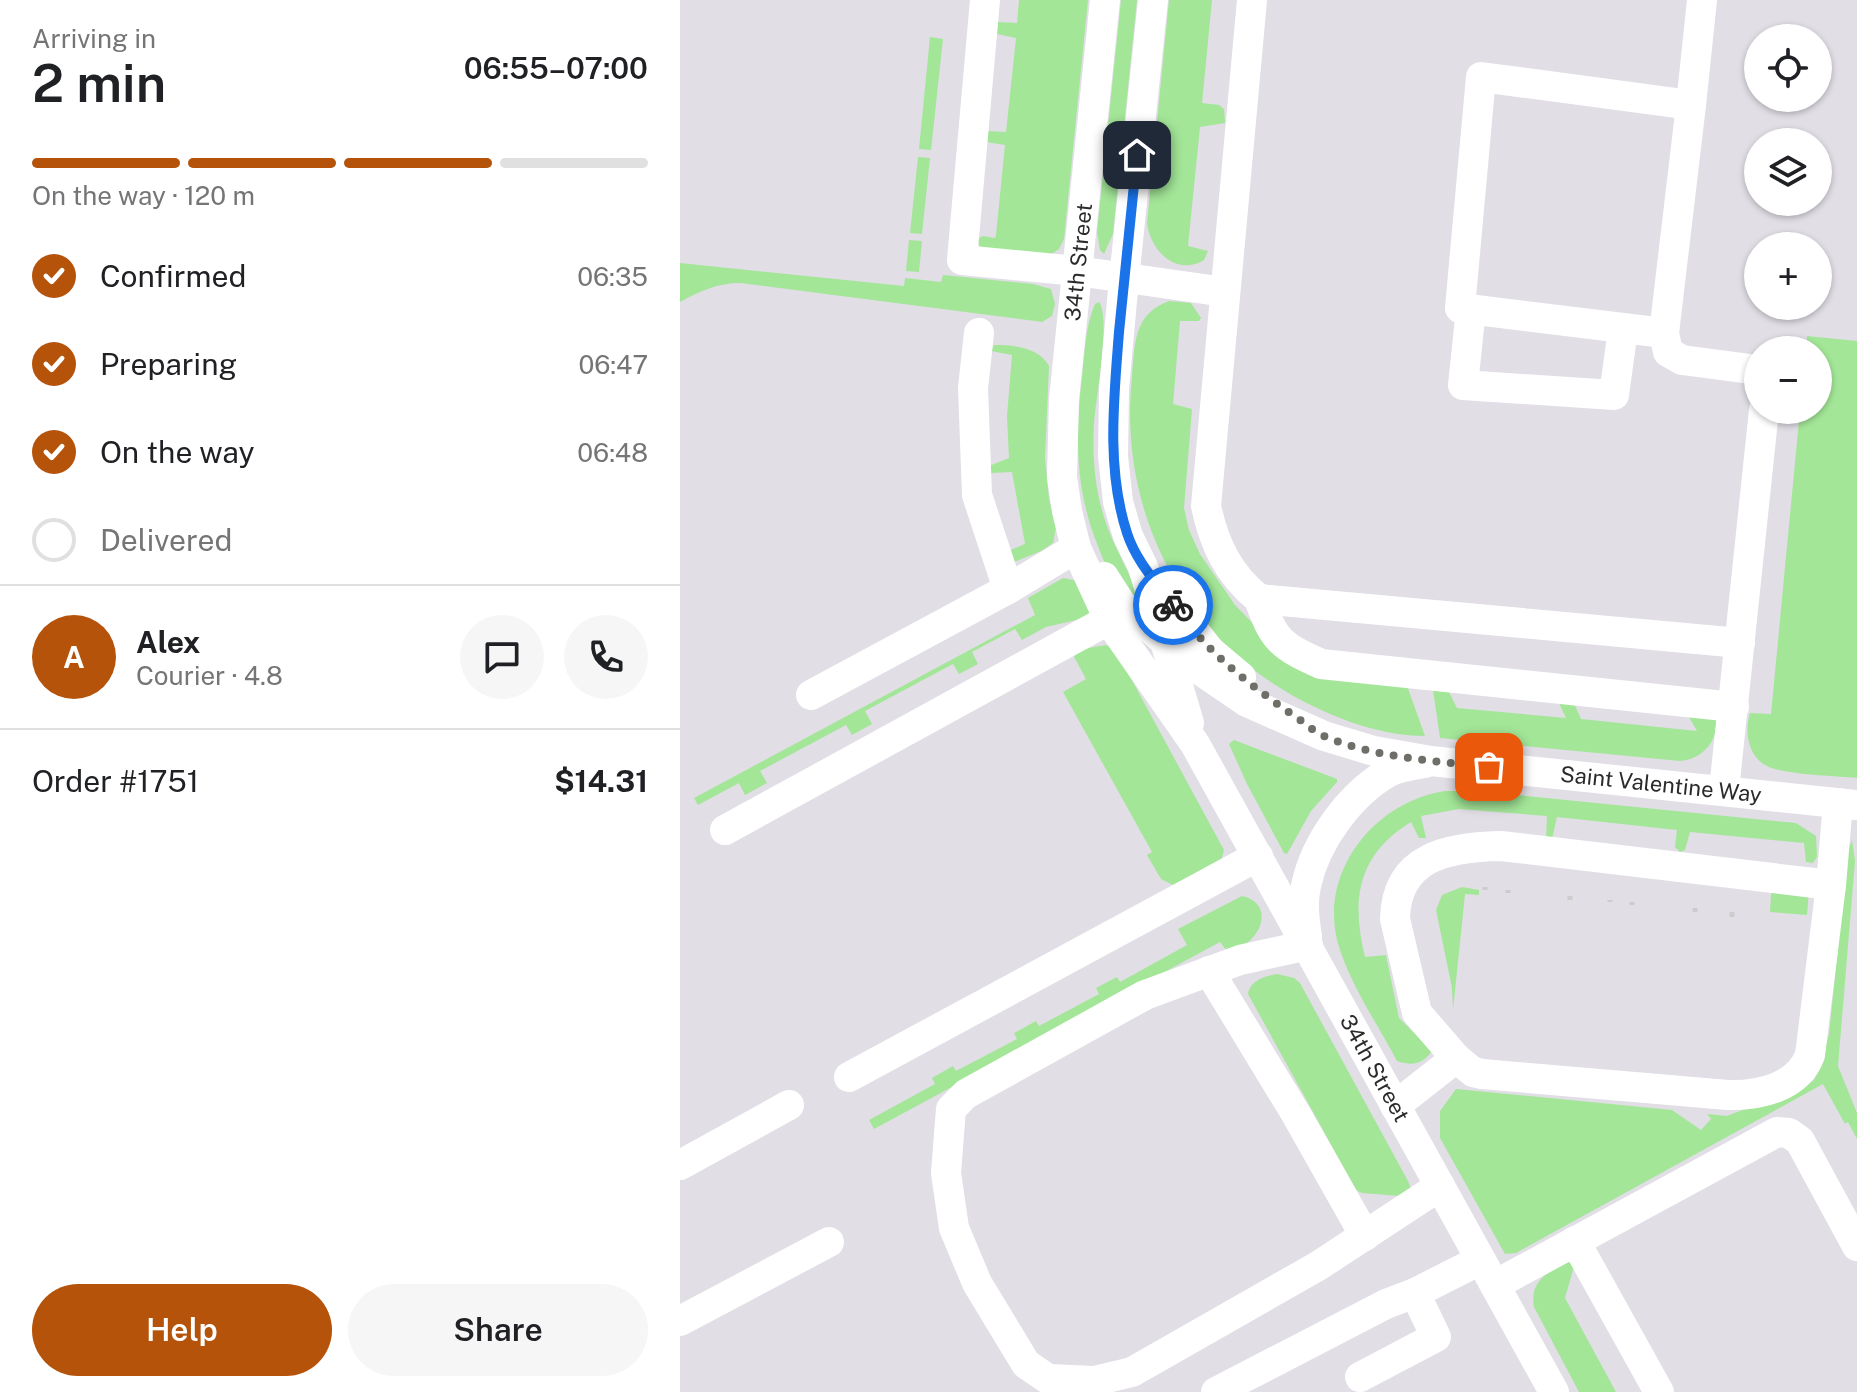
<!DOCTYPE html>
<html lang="en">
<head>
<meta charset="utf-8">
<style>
  body { margin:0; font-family:"Public Sans",sans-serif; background:#f6f6f6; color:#202124; height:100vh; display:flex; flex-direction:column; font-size:30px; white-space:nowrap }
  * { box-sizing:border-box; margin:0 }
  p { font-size:26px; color:#757577 }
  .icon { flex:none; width:44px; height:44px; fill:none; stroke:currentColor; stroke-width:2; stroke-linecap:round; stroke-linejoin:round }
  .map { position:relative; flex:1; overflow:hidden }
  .drawer { display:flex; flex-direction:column; background:#fff; width:680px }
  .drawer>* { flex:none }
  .fabs { position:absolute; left:1064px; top:24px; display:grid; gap:16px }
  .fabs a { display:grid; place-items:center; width:88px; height:88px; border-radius:50%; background:#fff; box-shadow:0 2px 6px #0004; font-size:40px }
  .pin { position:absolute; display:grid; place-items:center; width:68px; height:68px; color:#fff; margin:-34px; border-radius:16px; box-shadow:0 4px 12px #0006 }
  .courier { position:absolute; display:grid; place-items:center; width:80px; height:80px; margin:-40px; border:6px solid #1a73e8; border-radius:50%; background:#fff; color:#222; box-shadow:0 2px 10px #0007 }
  .summary em { font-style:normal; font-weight:600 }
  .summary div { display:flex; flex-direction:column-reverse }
  .summary { display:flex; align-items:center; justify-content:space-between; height:136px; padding:0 32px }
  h1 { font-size:52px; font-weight:600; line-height:60px }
  .bar { display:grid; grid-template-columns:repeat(4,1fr); gap:12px 8px; align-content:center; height:96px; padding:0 32px }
  .bar i { height:10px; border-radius:6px; background:#e0e0e0 }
  .bar .on { background:#b45309 }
  .bar p { grid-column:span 4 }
  .line { display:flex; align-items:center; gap:20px; padding:0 32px; border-top:2px solid #e0e0e0 }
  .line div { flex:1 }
  .round { display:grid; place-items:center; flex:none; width:84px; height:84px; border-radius:42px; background:#f6f6f6 }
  ol { padding:0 32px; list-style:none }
  li { display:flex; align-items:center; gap:24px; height:88px }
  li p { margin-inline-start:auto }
  li .icon { padding:8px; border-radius:50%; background:#b45309; color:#fff; stroke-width:4 }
  li:last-child { color:#757577 }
  li i { width:44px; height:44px; border:4px solid #e0e0e0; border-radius:50% }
  .action { display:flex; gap:16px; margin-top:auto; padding:16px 32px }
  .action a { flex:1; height:92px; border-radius:48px; background:#b45309; color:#fff; font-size:32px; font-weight:600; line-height:92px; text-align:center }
  .action a+a { background:#f6f6f6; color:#202124 }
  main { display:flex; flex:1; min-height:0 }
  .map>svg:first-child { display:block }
  .industrial { fill:#e1dee6; fill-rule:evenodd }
  .green { fill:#a3e698 }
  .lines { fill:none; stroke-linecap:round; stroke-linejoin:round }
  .path { stroke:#ccc; stroke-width:5; stroke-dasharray:6 4; stroke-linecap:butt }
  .minor { stroke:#fff; stroke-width:30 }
  .done { stroke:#6f6e69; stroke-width:8; stroke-dasharray:0 14.4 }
  .route { stroke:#1a73e8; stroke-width:10 }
  .labels { text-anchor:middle; stroke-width:6; stroke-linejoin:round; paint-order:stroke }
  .street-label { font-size:22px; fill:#2b2b2b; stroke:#fff }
</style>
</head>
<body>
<main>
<section class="drawer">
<div class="summary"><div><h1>2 min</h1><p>Arriving in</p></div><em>06:55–07:00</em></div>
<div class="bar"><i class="on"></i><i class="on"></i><i class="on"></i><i></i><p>On the way · 120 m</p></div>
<ol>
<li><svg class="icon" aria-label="check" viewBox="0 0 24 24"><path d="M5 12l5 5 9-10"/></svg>Confirmed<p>06:35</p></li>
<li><svg class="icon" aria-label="check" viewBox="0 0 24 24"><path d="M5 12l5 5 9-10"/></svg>Preparing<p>06:47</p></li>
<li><svg class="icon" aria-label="check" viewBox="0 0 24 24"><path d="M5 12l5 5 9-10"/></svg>On the way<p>06:48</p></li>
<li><i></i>Delivered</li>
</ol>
<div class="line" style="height:144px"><b class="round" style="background:#b45309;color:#fff">A</b><div><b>Alex</b><p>Courier · 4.8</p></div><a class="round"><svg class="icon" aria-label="chat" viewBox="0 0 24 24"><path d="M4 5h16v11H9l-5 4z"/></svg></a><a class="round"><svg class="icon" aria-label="phone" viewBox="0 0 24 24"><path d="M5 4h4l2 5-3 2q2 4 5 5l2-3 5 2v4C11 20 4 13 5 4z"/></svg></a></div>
<div class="line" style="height:104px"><div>Order #1751</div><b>$14.31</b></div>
<div class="action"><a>Help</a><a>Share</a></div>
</section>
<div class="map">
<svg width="1177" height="1392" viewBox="0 0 1177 1392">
  <rect width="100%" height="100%" fill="#edeadd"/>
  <path class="industrial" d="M0,0H1177V1392H0ZM1078,38H1138V98H1078ZM1078,142H1138V202H1078ZM1078,246H1138V306H1078ZM1078,350H1138V410H1078Z"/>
  <g class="green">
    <path d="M339,0H408L384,239L379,249L370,255L301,248L296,240L303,236L315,238L316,235L325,145L306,142V131L326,132L336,38L317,34L315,26L318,22L337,23Z"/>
    <path d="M441,0H457L433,234L424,254L420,250L417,232Z"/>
    <path d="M489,0H532L522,103L539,105L544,109L545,123L520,127L508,246L528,251L524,260C496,277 470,250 467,223Z"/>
    <path d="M250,37L263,39L251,150L239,149Z"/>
    <path d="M238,157L250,158L242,234L230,233Z"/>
    <path d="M229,240L242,241L239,272L226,271Z"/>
    <path d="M0,263L224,286L225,278L261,282L263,275L353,284L371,289L375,304L372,316L362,322L355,321L61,283C37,283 20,291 0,302Z"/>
    <path d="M489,301L511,303L521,318L519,321H500L493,404L512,409L504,508L509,530L520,554L555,605L590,641L725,680L745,736C709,736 671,724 639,709C509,650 437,517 452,377C455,344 453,314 489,301Z"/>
    <path d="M419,302C431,320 416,397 414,423C412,458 415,493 427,526C436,551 451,573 458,599C450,592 442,586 435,579C427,570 422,557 418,546C395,490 395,436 402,377C405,352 405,327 415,304Z"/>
    <path d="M1127,336L1177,341V778C1155,776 1108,775 1089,767C1068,758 1064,732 1070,713L1091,714L1120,410H1138V350H1126Z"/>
    <path d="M314,345C334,345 359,347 369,366L365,458L369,499L376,528L373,543L361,551L334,562L328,551L345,544L332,472L311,473L309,466L329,458L327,416L332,355L311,351Z"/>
    <path d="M383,578L398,581L410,613L405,618L366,627L342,640L335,629L292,652L298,664L279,674L273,664L185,711L192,724L172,735L166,725L80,771L87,783L65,795L59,783L18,805L14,798L355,615L348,598Z"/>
    <path d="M426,645L435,649L544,850L541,861L495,886L481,879L467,855L472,852L383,692L406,679L391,651Z"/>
    <path d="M763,680L777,708L886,718L878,701L891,696L901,719L1017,731L1005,710L1036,720C1038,742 1022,759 1000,761L760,738L752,683Z"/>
    <path d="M554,740L657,779V782L631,811L607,854L604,853L567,784L549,744Z"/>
    <path d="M765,791H798L1116,823L1136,836L1137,857L1133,863L1126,862L1124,843L1010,832L1005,850L1000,852L995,847L997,830L877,817L872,839H866L867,816L779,809L741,816L746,838H739L731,822C677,855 671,900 685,957L706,955L719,1018L752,1051C742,1065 732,1066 717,1061C698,1025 673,989 660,950C635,877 692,802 765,791Z"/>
    <path d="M1172,840L1175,861L1158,1066L1177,1113V1139L1168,1122L1165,1124L1143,1084L836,1253L825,1254L760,1138V1111L776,1089L992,1110L1021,1130L1031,1119L1027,1114L1047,1116L1127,1085L1134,1080L1140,1069L1149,1034L1168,851Z"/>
    <path d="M782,887L799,890V895L785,894L773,1010L772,988L756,910L762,895Z"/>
    <path d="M1095,889L1129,890L1127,915L1090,912L1091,894Z"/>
    <path d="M562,896C599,904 578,949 547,951L540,942L194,1129L189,1120L255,1084L252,1078L273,1066L276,1071L337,1039L334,1033L356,1021L359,1026L419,994L416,988L437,977L440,982L507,945L498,929Z"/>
    <path d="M597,974L614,978L620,983L728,1181L731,1189L720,1196L682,1193L676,1190L568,994C570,980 586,976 597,974Z"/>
    <path d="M892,1260L895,1263L885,1298L936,1392H899L854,1307C849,1279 870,1271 892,1260Z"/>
  </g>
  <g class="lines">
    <g class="path">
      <path d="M805,890V887"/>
      <path d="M828,890V893"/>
      <path d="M890,896V900"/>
      <path d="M930,902V900"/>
      <path d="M952,905V902"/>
      <path d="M1015,912V908"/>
      <path d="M1052,917V912"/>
    </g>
    <g class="minor">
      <path d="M305,0L282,260L397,271L545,292"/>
      <path d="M425,0L384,399L382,477L387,511L396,548L430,622L515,744L874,1392"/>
      <path d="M473,0L444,279L434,389L433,456L438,502L448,536L463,567L509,723"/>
      <path d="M572,0L526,506C534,544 548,574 579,599"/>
      <path d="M1022,0L1011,105L801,77L780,308L984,333L988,352L1002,360L1078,370"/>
      <path d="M791,309L783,385L934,395L943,329"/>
      <path d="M299,333L293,388L297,495L328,589L396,548"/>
      <path d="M984,333L1011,105"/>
      <path d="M424,577L442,605L517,668L567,702L644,736L694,751L751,761L1177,805"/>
      <path d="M476,582L530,651L561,677"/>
      <path d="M131,695L328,589"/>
      <path d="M1054,707L641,664C601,646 594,641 579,599L1060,643"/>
      <path d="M1044,790L1084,410"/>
      <path d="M45,830L419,625L430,622"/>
      <path d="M627,936C624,919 622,903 626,886C635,842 670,794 709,772C719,767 733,765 745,763"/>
      <path d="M628,945L560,960L465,995L286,1094L271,1109L266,1173L274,1228L297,1283L346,1364L368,1379L414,1381L452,1372L638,1266L760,1186"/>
      <path d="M529,971L616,1114L685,1236"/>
      <path d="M776,1058L793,1072L802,1074L1048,1095C1080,1096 1118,1087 1130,1055L1151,885"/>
      <path d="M169,1077L578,856"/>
      <path d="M715,1106L776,1058L737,1013L715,919C716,856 769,847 821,846L1151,885L1158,803"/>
      <path d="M0,1165L109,1105"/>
      <path d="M895,1241L979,1392"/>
      <path d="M815,1285L1097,1132L1109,1133L1120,1141L1177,1246"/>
      <path d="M0,1321L149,1242"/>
      <path d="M680,1377L756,1337L735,1293"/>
      <path d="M536,1392L706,1304L735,1293L800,1260"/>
    </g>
  </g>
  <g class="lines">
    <path class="done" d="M493,605C529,653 562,679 610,713C622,720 633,732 646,737C697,758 755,761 809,767"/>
    <path class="route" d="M457,155C451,214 445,273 439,332C434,398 426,469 447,533C456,561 476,582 493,605"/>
  </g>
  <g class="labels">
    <g class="street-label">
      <text transform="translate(398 262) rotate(-84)" y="8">34th Street</text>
      <text transform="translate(981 784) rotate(6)" y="8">Saint Valentine Way</text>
      <text transform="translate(695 1068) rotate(61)" y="8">34th Street</text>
    </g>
  </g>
</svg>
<div class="fabs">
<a><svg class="icon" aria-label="locate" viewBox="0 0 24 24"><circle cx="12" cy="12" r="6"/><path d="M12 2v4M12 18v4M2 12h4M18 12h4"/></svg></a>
<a><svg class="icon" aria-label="layers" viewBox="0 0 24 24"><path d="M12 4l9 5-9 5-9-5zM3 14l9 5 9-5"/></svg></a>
<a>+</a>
<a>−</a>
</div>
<div class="pin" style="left:809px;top:767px;background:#ea580c"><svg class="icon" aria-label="bag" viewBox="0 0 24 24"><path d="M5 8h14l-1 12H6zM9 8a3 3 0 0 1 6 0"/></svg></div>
<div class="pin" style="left:457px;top:155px;background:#1f2937"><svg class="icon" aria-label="home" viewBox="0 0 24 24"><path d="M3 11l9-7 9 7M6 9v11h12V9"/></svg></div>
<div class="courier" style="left:493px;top:605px"><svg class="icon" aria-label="bike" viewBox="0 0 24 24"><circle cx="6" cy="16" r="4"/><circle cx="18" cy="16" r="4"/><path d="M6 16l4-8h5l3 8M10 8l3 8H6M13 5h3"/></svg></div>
</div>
</main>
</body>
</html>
